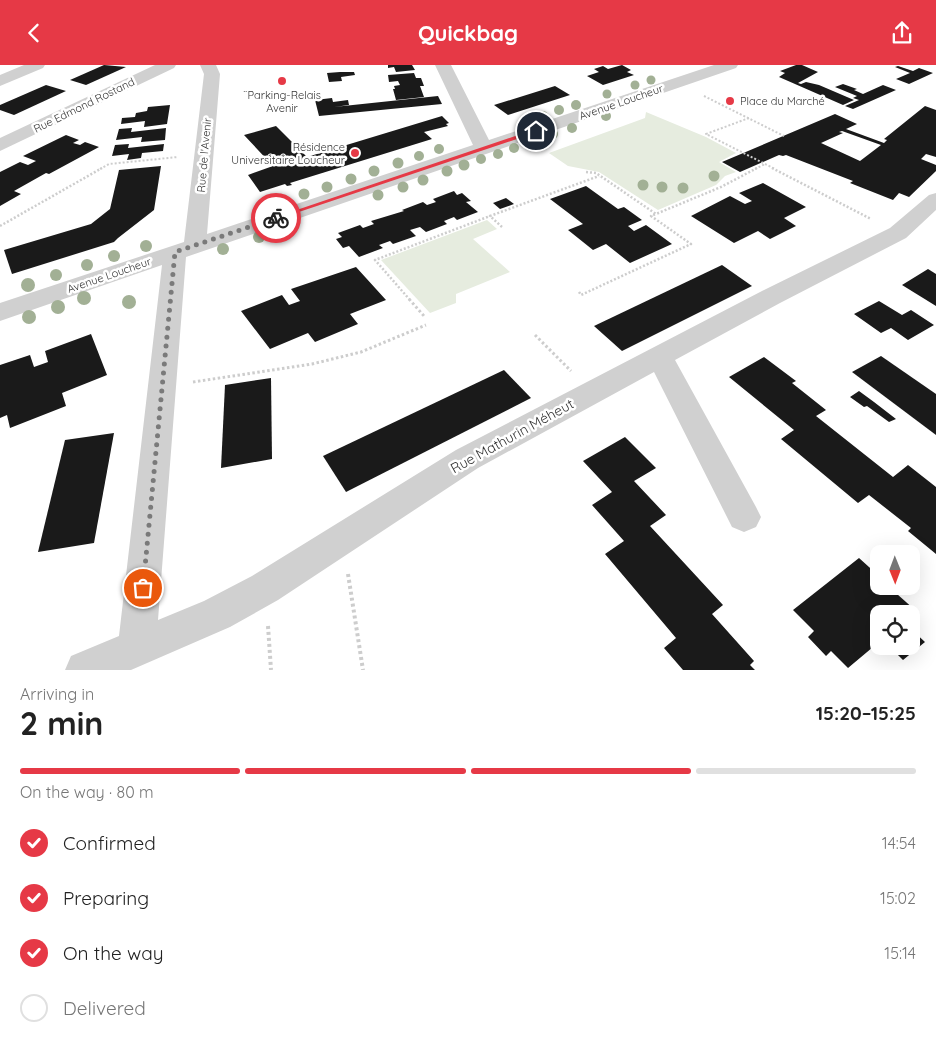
<!DOCTYPE html>
<html lang="en">
<head>
<meta charset="utf-8">
<style>
  body { margin:0; font-family:Quicksand,sans-serif; background:#f2f2f2; color:#222; height:100vh; display:flex; flex-direction:column; font-size:19px; white-space:nowrap }
  * { box-sizing:border-box; margin:0 }
  p { font-size:16px; color:#767676 }
  .icon { flex:none; width:28px; height:28px; fill:none; stroke:currentColor; stroke-width:2; stroke-linecap:round; stroke-linejoin:round }
  .map { position:relative; height:605px; overflow:hidden }
  .side { display:flex; flex-direction:column; background:#fff; flex:1 }
  .side>* { flex:none }
  .needle { width:32px; rotate:179deg }
  .controls { position:absolute; left:870px; top:480px; display:grid; gap:10px }
  .controls a { display:grid; place-items:center; width:50px; height:50px; border-radius:10px; background:#fff; box-shadow:0 5px 20px #0002; font-size:25px }
  .pin { position:absolute; display:grid; place-items:center; width:42px; height:42px; color:#fff; margin:-21px; border:2px solid #fff; border-radius:50%; box-shadow:0 1px 5px #0007 }
  .courier { position:absolute; display:grid; place-items:center; width:50px; height:50px; margin:-25px; border:4px solid #e63946; border-radius:50%; background:#fff; color:#222; box-shadow:0 1px 6px #0007 }
  .head em { font-style:normal; font-weight:700 }
  .head div { display:flex; flex-direction:column-reverse }
  .head { display:flex; align-items:center; justify-content:space-between; height:85px; padding:0 20px }
  h1 { font-size:32px; font-weight:700; line-height:38px }
  .bar { display:grid; grid-template-columns:repeat(4,1fr); gap:8px 5px; align-content:center; height:60px; padding:0 20px }
  .bar i { height:6px; border-radius:4px; background:#e0e0e0 }
  .bar .active { background:#e63946 }
  .bar p { grid-column:span 4 }
  ol { padding:0 20px; list-style:none }
  li { display:flex; align-items:center; gap:15px; height:55px }
  li p { margin-inline-start:auto }
  li .icon { padding:5px; border-radius:50%; background:#e63946; color:#fff; stroke-width:4 }
  li:last-child { color:#767676 }
  li i { width:28px; height:28px; border:2px solid #e0e0e0; border-radius:50% }
  header { display:flex; justify-content:space-between; align-items:center; height:65px; padding:0 20px; background:#e63946; color:#fff; font-size:22px; font-weight:700 }
  .map>svg:first-child { display:block }
  .green { fill:#e6ecdf }
  .building { fill:#1a1a1a; fill-rule:evenodd }
  .lines { fill:none; stroke-linecap:round; stroke-linejoin:round }
  .path-far3 { stroke:#cdcdcd; stroke-width:2; stroke-dasharray:2 2; stroke-linecap:butt }
  .path-far2 { stroke:#cdcdcd; stroke-width:2.5; stroke-dasharray:2 2; stroke-linecap:butt }
  .path-far1 { stroke:#cdcdcd; stroke-width:3; stroke-dasharray:2.5 2.5; stroke-linecap:butt }
  .path { stroke:#cdcdcd; stroke-width:4; stroke-dasharray:3 3; stroke-linecap:butt }
  .minor { fill:#d0d0d0; fill-rule:evenodd }
  .tree { fill:#a2b095 }
  .route { fill:#e63946 }
  .done { stroke:#7a7a7a; stroke-width:5; stroke-dasharray:0 9 }
  .poi-dot { fill:#e63946; stroke:#fff; stroke-width:2 }
  .labels { text-anchor:middle; stroke-width:5; stroke-linejoin:round; paint-order:stroke }
  .far-poi-label { font-size:11px; fill:#333; stroke:#fff }
  .far-street-label { font-size:11px; fill:#333; stroke:#fff }
  .street-label { font-size:14px; fill:#333; stroke:#fff }
</style>
</head>
<body>
<header><svg class="icon" aria-label="back" viewBox="0 0 24 24"><path d="M15 5l-7 7 7 7"/></svg>Quickbag<svg class="icon" aria-label="share" viewBox="0 0 24 24"><path d="M12 15V3M7 8l5-5 5 5M5 13v7h14v-7"/></svg></header>
<div class="map">
<svg width="936" height="605" viewBox="0 0 936 605">
  <rect width="100%" height="100%" fill="#fff"/>
  <g class="green">
    <path d="M646,47L706,72L736,88L719,97L736,107L725,111L716,120L658,145L599,107L568,101L549,88L645,53Z"/>
    <path d="M487,155L497,164L473,174L510,207L456,229V238L430,248L381,195Z"/>
  </g>
  <g class="building">
    <path d="M104,0L126,2L86,20L70,15Z"/>
    <path d="M388,0H412L415,5L396,7L394,2L388,3Z"/>
    <path d="M622,0L631,5L627,7L634,10L603,20L587,11L599,7L594,4L603,1L608,4Z"/>
    <path d="M796,0H802L818,7L798,18L801,19L806,17L819,20L854,35L843,40L779,12L785,8L780,6Z"/>
    <path d="M898,1L913,6L919,3L933,8L909,19L896,14L910,8L895,2Z"/>
    <path d="M340,7H354L355,10L341,12L342,16L329,17L327,8Z"/>
    <path d="M414,8L416,13H421L424,21H420L424,32L396,35L393,24H395L394,21L400,20L398,16L389,17L388,10Z"/>
    <path d="M843,19L857,24L854,25L863,29L883,20L896,25L853,44L845,41L859,35L853,33L857,31L835,22Z"/>
    <path d="M46,20L66,26L14,50L0,45V40Z"/>
    <path d="M555,21L570,30L508,50L494,40Z"/>
    <path d="M438,31L442,39L319,51L315,35L332,33L333,37L348,35L349,40L334,42Z"/>
    <path d="M170,40L167,59L144,62L145,56L121,59L122,53L135,52L136,48L147,46L148,42Z"/>
    <path d="M925,41L936,45V92L926,89L921,94L936,100V106L909,132L899,128L893,135L850,118L853,116L786,90L783,91L779,90L740,107L722,97L835,49L857,59L846,64L884,78L887,75L884,74ZM842,66L881,80L860,96L821,78L843,68L839,67Z"/>
    <path d="M442,51L449,58L446,59L448,61L424,67L432,74L290,118L292,120L287,121L285,119L260,127L248,110L273,101L244,70L276,61L307,92Z"/>
    <path d="M132,63L131,67L166,63L165,75L141,77L142,72L116,75L119,64Z"/>
    <path d="M66,70L79,75L73,78L80,80L85,77L99,82L49,109L46,108L14,126L21,129L0,141V107L20,97L28,100L36,96L23,91Z"/>
    <path d="M129,79L128,83L164,79L163,86L142,88L141,93L127,95L129,89L112,91L115,80Z"/>
    <path d="M161,101L154,145L118,173L114,177L12,209L4,185L91,159L110,144L119,105Z"/>
    <path d="M763,118L806,142L784,153L796,161L770,174L758,166L734,178L691,151L730,131L745,139L752,136L739,128Z"/>
    <path d="M586,121L618,144L624,142L642,155L628,161L634,166L646,160L672,179L630,198L606,179L593,185L568,165L583,159L550,134Z"/>
    <path d="M454,126L457,130L462,128L471,136L466,137L478,147L457,155L454,152L444,156L447,159L426,167L420,162L410,165L416,171L393,179L390,176L379,180L383,183L359,192L349,181L343,183L336,174L342,172L338,168L360,160L363,163L374,159L371,156L404,146L402,145L423,137L427,140L436,137L433,134Z"/>
    <path d="M506,133L514,139L500,144L493,138Z"/>
    <path d="M722,200L752,221L622,286L594,261Z"/>
    <path d="M356,202L386,235L350,249L358,259L315,277L308,268L270,284L241,246L282,230L289,240L300,236L291,224Z"/>
    <path d="M928,204L936,209V241L902,220Z"/>
    <path d="M879,236L902,250L911,245L934,260L908,275L891,263L881,268L854,249Z"/>
    <path d="M91,269L107,310L62,328L66,341L10,363L7,350L0,353V300L30,290L34,302L48,297L45,286Z"/>
    <path d="M881,291L936,329V370L852,307Z"/>
    <path d="M764,292L796,316L792,318L826,345L816,351L893,412L908,400L936,422V489L908,466L911,463L869,430L858,438L781,374L794,365L729,312Z"/>
    <path d="M504,305L531,333L346,427L323,391Z"/>
    <path d="M271,313L272,394L221,403L225,320Z"/>
    <path d="M859,326L874,337L896,354L889,357L867,341L864,342L850,332Z"/>
    <path d="M114,368L94,478L38,487L65,375Z"/>
    <path d="M625,372L656,403L634,416L666,450L650,461L723,540L712,549L754,596L750,600L755,605H683L664,583L676,573L605,489L624,476L592,440L612,427L583,396Z"/>
    <path d="M859,493L879,511V521H898L902,525L897,529L915,545L912,549H879V577L848,603L831,586L826,591L808,572L814,566L793,545Z"/>
    <path d="M911,564L925,577L903,595L889,581H911Z"/>
  </g>
  <g class="lines">
    <g class="path-far3">
      <path d="M704,31L784,71"/>
      <path d="M749,53L706,69L775,104"/>
      <path d="M100,104L109,99L178,92"/>
      <path d="M755,104L765,99"/>
    </g>
    <g class="path-far2">
      <path d="M772,103L871,154"/>
      <path d="M586,107L596,108L656,149L721,122L757,103"/>
      <path d="M0,161L102,103"/>
      <path d="M502,162L490,151L599,111"/>
      <path d="M579,227L581,230L691,179L651,151L656,149"/>
      <path d="M410,235L375,195L490,151"/>
    </g>
    <g class="path-far1">
      <path d="M409,234L424,251"/>
      <path d="M535,270L571,306"/>
      <path d="M193,317L312,299L361,287L426,260"/>
    </g>
    <g class="path">
      <path d="M348,509L363,605"/>
      <path d="M268,561L271,605"/>
    </g>
    <g class="minor">
      <path d="M24,0H45L43,3L0,21V10Z"/>
      <path d="M155,0H176L174,3L0,86V73Z"/>
      <path d="M200,0H216L220,9L207,169L473,80L435,0H451L489,75L714,0H738L736,3L186,192L158,555L204,536L252,511L456,385L762,226L890,163L929,130L936,128V145L906,173L780,238L675,295L756,442L761,452L756,462L744,467L732,462L654,307L478,403L278,535L230,562L131,605H65L71,591L119,571L162,200L0,256V238L184,177L204,9Z"/>
    </g>
  </g>
  <g class="tree">
    <circle cx="651" cy="15" r="4.5"/>
    <circle cx="635" cy="20" r="4.5"/>
    <circle cx="607" cy="29" r="4.5"/>
    <circle cx="576" cy="40" r="5"/>
    <circle cx="559" cy="45" r="5"/>
    <circle cx="543" cy="51" r="5"/>
    <circle cx="606" cy="51" r="5"/>
    <circle cx="527" cy="56" r="5"/>
    <circle cx="572" cy="63" r="5"/>
    <circle cx="553" cy="69" r="5"/>
    <circle cx="514" cy="83" r="5"/>
    <circle cx="439" cy="84" r="5"/>
    <circle cx="498" cy="89" r="5"/>
    <circle cx="419" cy="91" r="5"/>
    <circle cx="481" cy="94" r="5"/>
    <circle cx="398" cy="98" r="5.5"/>
    <circle cx="464" cy="100" r="5.5"/>
    <circle cx="374" cy="106" r="5.5"/>
    <circle cx="447" cy="106" r="5.5"/>
    <circle cx="714" cy="111" r="5.5"/>
    <circle cx="351" cy="114" r="5.5"/>
    <circle cx="423" cy="115" r="5.5"/>
    <circle cx="643" cy="120" r="5.5"/>
    <circle cx="327" cy="122" r="5.5"/>
    <circle cx="403" cy="122" r="5.5"/>
    <circle cx="662" cy="122" r="5.5"/>
    <circle cx="683" cy="123" r="5.5"/>
    <circle cx="304" cy="129" r="5.5"/>
    <circle cx="378" cy="130" r="5.5"/>
    <circle cx="283" cy="136" r="5.5"/>
    <circle cx="261" cy="143" r="5.5"/>
    <circle cx="259" cy="172" r="6"/>
    <circle cx="146" cy="181" r="6"/>
    <circle cx="223" cy="184" r="6"/>
    <circle cx="114" cy="191" r="6"/>
    <circle cx="87" cy="200" r="6"/>
    <circle cx="56" cy="210" r="6"/>
    <circle cx="28" cy="220" r="7"/>
    <circle cx="84" cy="233" r="7"/>
    <circle cx="129" cy="237" r="7"/>
    <circle cx="58" cy="242" r="7"/>
    <circle cx="29" cy="252" r="7"/>
  </g>
  <path class="route" d="M536,64L538,67L278,154L273,153Z"/>
  <g class="lines">
    <path class="done" d="M143,523L175,187L276,153"/>
  </g>
  <g class="poi-dot">
    <circle cx="282" cy="16" r="5"/>
    <circle cx="730" cy="36" r="5"/>
    <circle cx="355" cy="88" r="5"/>
  </g>
  <g class="labels">
    <g class="far-poi-label">
      <text x="282" y="34">¨Parking-Relais<tspan x="282" dy="13">Avenir</tspan></text>
      <text x="740" y="40" text-anchor="start">Place du Marché</text>
      <text x="345" y="86" text-anchor="end">Résidence<tspan x="345" dy="13">Universitaire Loucheur</tspan></text>
    </g>
    <g class="far-street-label">
      <text transform="translate(621 37) rotate(-19)" y="4">Avenue Loucheur</text>
      <text transform="translate(84 40) rotate(-26)" y="4">Rue Edmond Rostand</text>
      <text transform="translate(204 90) rotate(-85)" y="4">Rue de l'Avenir</text>
      <text transform="translate(109 210) rotate(-19)" y="4">Avenue Loucheur</text>
    </g>
    <g class="street-label">
      <text transform="translate(512 371) rotate(-29)" y="5">Rue Mathurin Méheut</text>
    </g>
  </g>
</svg>
<div class="controls">
<a><svg class="needle" viewBox="-14 -14 28 28"><path d="M0-13l5 13h-10z" fill="#e53935"/><path d="M0 13l5-13h-10z" fill="#767676"/></svg></a>
<a><svg class="icon" aria-label="locate" viewBox="0 0 24 24"><circle cx="12" cy="12" r="6"/><path d="M12 2v4M12 18v4M2 12h4M18 12h4"/></svg></a>
</div>
<div class="pin" style="left:143px;top:523px;background:#ea580c"><svg class="icon" aria-label="bag" viewBox="0 0 24 24"><path d="M5 8h14l-1 12H6zM9 8a3 3 0 0 1 6 0"/></svg></div>
<div class="pin" style="left:536px;top:66px;background:#1f2937"><svg class="icon" aria-label="home" viewBox="0 0 24 24"><path d="M3 11l9-7 9 7M6 9v11h12V9"/></svg></div>
<div class="courier" style="left:276px;top:153px"><svg class="icon" aria-label="bike" viewBox="0 0 24 24"><circle cx="6" cy="16" r="4"/><circle cx="18" cy="16" r="4"/><path d="M6 16l4-8h5l3 8M10 8l3 8H6M13 5h3"/></svg></div>
</div>
<section class="side">
<div class="head"><div><h1>2 min</h1><p>Arriving in</p></div><em>15:20–15:25</em></div>
<div class="bar"><i class="active"></i><i class="active"></i><i class="active"></i><i></i><p>On the way · 80 m</p></div>
<ol>
<li><svg class="icon" aria-label="check" viewBox="0 0 24 24"><path d="M5 12l5 5 9-10"/></svg>Confirmed<p>14:54</p></li>
<li><svg class="icon" aria-label="check" viewBox="0 0 24 24"><path d="M5 12l5 5 9-10"/></svg>Preparing<p>15:02</p></li>
<li><svg class="icon" aria-label="check" viewBox="0 0 24 24"><path d="M5 12l5 5 9-10"/></svg>On the way<p>15:14</p></li>
<li><i></i>Delivered</li>
</ol>
</section>
</body>
</html>
